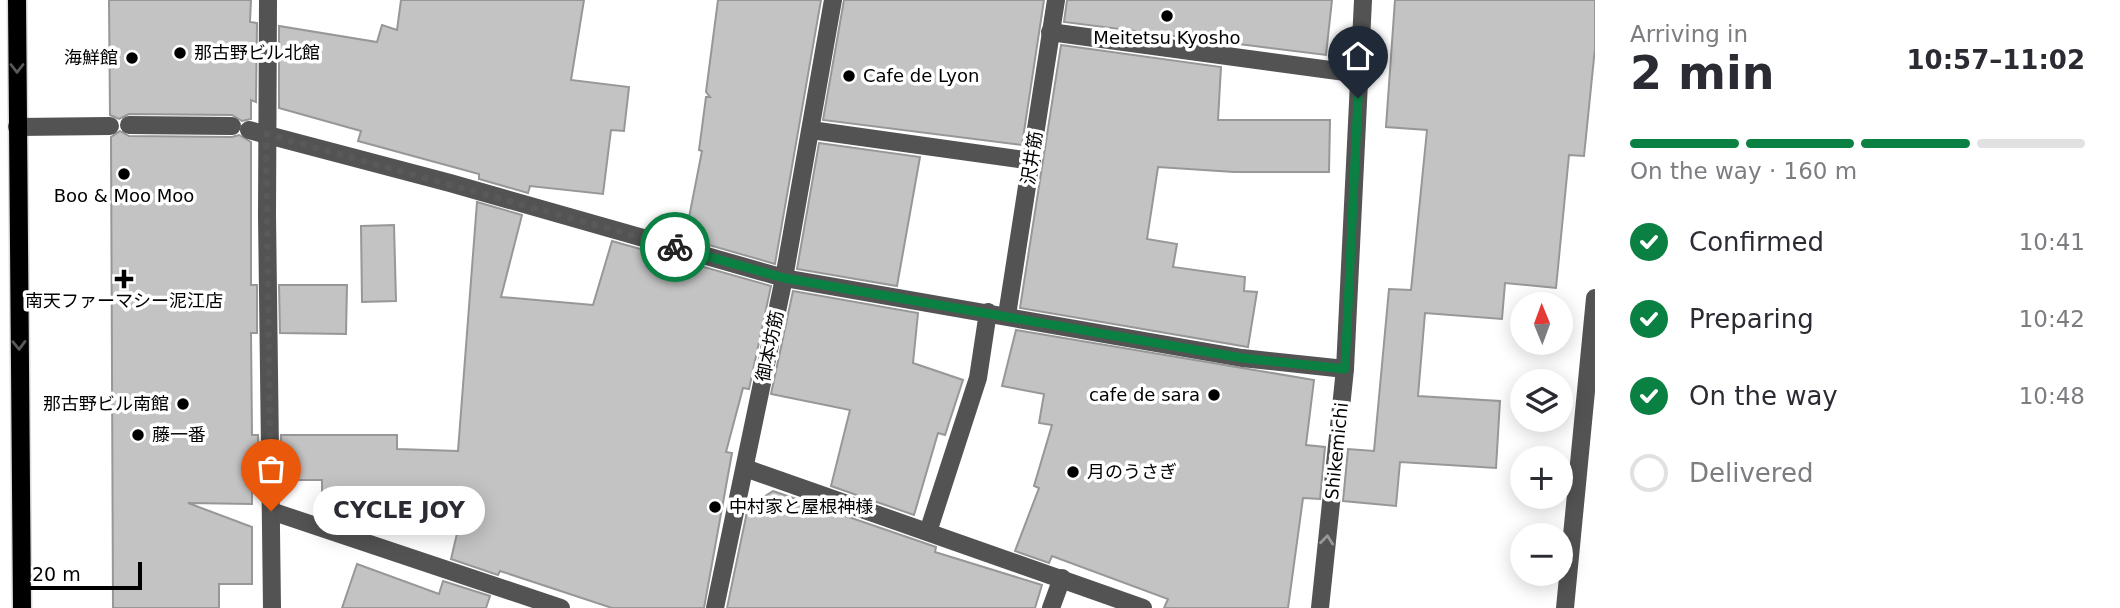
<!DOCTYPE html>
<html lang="en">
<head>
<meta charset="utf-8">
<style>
  body { margin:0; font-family:"DejaVu Sans","Noto Sans JP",sans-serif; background:#f2f2f3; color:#2b2b33; height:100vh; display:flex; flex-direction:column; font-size:26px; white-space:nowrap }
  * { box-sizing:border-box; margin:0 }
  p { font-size:23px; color:#7c7c81 }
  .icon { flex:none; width:38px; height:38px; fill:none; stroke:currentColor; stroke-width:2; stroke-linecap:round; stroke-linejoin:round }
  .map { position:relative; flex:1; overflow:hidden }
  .details { display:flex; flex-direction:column; background:#fff; width:525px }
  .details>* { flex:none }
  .needle { width:46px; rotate:359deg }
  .controls { position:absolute; left:1510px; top:292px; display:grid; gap:14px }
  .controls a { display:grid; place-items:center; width:63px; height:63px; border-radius:50%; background:#fff; box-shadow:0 4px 18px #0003; font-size:35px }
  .scale { position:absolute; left:21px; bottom:18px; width:121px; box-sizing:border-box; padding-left:7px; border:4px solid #000; border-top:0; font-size:19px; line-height:24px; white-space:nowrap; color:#000; -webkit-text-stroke:5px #fff; paint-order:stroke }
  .pin { position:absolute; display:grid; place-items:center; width:60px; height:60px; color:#fff; margin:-72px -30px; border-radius:50% 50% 50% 0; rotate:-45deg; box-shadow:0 0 7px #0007 }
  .pin .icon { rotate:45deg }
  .courier { position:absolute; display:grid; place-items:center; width:70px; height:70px; margin:-35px; border:5px solid #0b8043; border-radius:50%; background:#fff; color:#222; box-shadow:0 2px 9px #0007 }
  .bubble { position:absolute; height:49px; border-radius:24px; background:#fff; box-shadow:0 4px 18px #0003; font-size:23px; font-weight:700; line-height:49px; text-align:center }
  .headline em { font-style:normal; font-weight:700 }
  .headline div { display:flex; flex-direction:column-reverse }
  .headline { display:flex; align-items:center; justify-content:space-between; height:119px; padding:0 35px }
  h1 { font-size:46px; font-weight:700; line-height:52px }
  .bar { display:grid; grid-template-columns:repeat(4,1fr); gap:10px 7px; align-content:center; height:84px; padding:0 35px }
  .bar i { height:9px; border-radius:5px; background:#e1e1e2 }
  .bar .current { background:#0b8043 }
  .bar p { grid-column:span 4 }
  ol { padding:0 35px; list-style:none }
  li { display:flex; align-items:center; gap:21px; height:77px }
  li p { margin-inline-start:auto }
  li .icon { padding:7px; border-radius:50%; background:#0b8043; color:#fff; stroke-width:4 }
  li:last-child { color:#7c7c81 }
  li i { width:38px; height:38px; border:4px solid #e1e1e2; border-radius:50% }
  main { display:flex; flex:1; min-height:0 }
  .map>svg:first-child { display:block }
  .building { fill:#c3c3c3; stroke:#979797; stroke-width:2 }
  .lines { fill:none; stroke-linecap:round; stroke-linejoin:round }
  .major-casing { stroke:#dbdbdb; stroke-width:21 }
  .minor { stroke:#535353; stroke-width:18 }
  .major { stroke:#000; stroke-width:18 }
  .oneway { stroke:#595959 }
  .oneway2 { stroke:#989898 }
  .done { stroke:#595959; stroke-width:7; stroke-dasharray:0 12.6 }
  .route { stroke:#0b8043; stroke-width:9 }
  .poi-dot { fill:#000; stroke:#fff; stroke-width:2.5 }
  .labels { text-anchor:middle; stroke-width:7; stroke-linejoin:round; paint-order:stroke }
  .poi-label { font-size:18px; fill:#000; stroke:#fff; text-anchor:start }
  .street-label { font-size:18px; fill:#000; stroke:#fff }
</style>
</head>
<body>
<main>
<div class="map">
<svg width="1595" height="608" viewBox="0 0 1595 608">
  <rect width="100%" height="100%" fill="#fff"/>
  <g class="building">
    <path d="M109,0H251L250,22L257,23L256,102L251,100V119L242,121L232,115L129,114L119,119L110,115Z"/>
    <path d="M401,0H584L571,80L629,87L624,131L611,130L603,194L530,186L528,193L479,179V174L358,141L361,131L279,108V26L377,42L382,25L397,30Z"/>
    <path d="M718,0H821L775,264L685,238L702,151L699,150L706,97H710L706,92Z"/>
    <path d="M844,0H1044L1022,145L823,120Z"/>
    <path d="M1067,0H1332L1326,55L1064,22Z"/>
    <path d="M1395,0H1595V48L1584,156L1569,155L1556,288L1505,283L1502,319L1425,313L1418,396L1500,401L1496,468L1400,462L1396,506L1343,501L1348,449L1374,451L1389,289L1411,290L1427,130L1386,127Z"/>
    <path d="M1061,45L1221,67L1218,120H1330L1329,172H1234L1158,167L1147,239L1177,244L1173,267L1245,277L1244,291L1257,292L1248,347L1020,308Z"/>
    <path d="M120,131L129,136L232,137L239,135L251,142V285H257V333H251L252,435H258L259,480H252V504L188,503L252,527V584H219V608H113L111,137Z"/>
    <path d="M819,143L920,157L897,286L797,269Z"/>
    <path d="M477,202L522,215L501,297L593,305L612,241L771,286L749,389L743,388L726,452L732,453L704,608H612L500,571L498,575L451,559L464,504H375V491H322V480H282L281,435H397V449L458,451Z"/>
    <path d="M394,225L396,301L362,302L361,226Z"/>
    <path d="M279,285H347L346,334L280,333Z"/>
    <path d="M793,291L918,313L913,363L963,380L945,435L938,433L914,515L831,486L850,410L771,394Z"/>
    <path d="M1016,330L1314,380L1306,445L1325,447L1320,499L1303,498L1288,608H1164L1168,599L1052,556L1049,563L1015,551L1039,488L1034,486L1052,425L1039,423L1044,394L1002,386Z"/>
    <path d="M773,491L936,547L935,552L1042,585L1035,608H727L748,507Z"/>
    <path d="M357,564L439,594L443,581L490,596L486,608H342Z"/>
  </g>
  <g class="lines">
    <defs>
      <path id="major" d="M17,0L22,608"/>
    </defs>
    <use href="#major" class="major-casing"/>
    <g class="minor">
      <path d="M268,0L267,215L272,608"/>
      <path d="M1050,32L1360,74"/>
      <path d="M129,125L232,126"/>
      <path d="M17,127L110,126"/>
      <path d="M249,130L450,183L784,278L1242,358L1345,369"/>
      <path d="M811,130L1032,161"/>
      <path d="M1007,315L1056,0"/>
      <path d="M745,468L1143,608"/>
      <path d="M271,511L561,608"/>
      <path d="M928,532L978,378L988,312"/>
      <path d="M715,608L784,278L833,0"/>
      <path d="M1051,608L1062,578"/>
      <path d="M1320,608L1345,369L1363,0"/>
      <path d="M1565,608L1595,298"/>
    </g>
    <use href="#major" class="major"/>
  </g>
  <defs><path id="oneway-chevron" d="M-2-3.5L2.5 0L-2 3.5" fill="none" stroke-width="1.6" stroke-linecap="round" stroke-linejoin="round" transform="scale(1.75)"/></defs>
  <g class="oneway">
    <use href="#oneway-chevron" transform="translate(17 68) rotate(90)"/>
    <use href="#oneway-chevron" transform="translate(19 345) rotate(89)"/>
  </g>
  <use class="oneway2" href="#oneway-chevron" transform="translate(1327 540) rotate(-84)"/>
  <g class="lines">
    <path class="done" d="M271,511L266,134L675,247"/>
    <path class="route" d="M675,247L784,278L1242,358L1345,369L1358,98"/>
  </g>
  <g class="poi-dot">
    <circle cx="1167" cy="16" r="7"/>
    <circle cx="180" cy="53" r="7"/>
    <circle cx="132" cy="58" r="7"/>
    <circle cx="849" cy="76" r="7"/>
    <circle cx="124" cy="174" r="7"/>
    <path d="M120.5 268.5h7v7h7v7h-7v7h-7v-7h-7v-7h7z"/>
    <circle cx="1214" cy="395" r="7"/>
    <circle cx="183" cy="404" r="7"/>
    <circle cx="138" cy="435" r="7"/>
    <circle cx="1073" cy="472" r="7"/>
    <circle cx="715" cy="507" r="7"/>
  </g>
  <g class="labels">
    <g class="poi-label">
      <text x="1167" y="44" text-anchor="middle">Meitetsu Kyosho</text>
      <text x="194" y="59">那古野ビル北館</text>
      <text x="118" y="64" text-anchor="end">海鮮館</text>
      <text x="863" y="82">Cafe de Lyon</text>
      <text x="124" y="202" text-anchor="middle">Boo &amp; Moo Moo</text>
      <text x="124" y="307" text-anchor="middle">南天ファーマシー泥江店</text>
      <text x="1200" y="401" text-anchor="end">cafe de sara</text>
      <text x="169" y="410" text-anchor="end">那古野ビル南館</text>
      <text x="152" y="441">藤一番</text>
      <text x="1087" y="478">月のうさぎ</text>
      <text x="729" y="513">中村家と屋根神様</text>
    </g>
    <g class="street-label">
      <text transform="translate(1032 158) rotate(-81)" y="6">沢井筋</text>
      <text transform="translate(770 346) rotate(-78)" y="6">御本坊筋</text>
      <text transform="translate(1337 451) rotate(-84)" y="6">Shikemichi</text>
    </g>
  </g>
</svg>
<div class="controls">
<a><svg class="needle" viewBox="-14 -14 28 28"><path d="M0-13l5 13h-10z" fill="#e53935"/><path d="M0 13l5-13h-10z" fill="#7c7c81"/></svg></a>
<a><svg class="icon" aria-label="layers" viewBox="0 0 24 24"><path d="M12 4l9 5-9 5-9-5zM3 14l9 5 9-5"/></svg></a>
<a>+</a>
<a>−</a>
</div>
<div class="scale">20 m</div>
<div class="pin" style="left:271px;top:511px;background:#ea580c"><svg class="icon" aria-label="bag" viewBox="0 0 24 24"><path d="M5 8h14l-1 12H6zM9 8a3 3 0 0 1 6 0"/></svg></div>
<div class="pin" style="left:1358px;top:98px;background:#1f2937"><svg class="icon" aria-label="home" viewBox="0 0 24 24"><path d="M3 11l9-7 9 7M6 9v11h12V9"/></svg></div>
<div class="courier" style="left:675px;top:247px"><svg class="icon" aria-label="bike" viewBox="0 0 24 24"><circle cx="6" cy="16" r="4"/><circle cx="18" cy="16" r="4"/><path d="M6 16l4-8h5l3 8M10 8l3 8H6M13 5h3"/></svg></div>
<div class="bubble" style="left:313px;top:486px;width:172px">CYCLE JOY</div>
</div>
<section class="details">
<div class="headline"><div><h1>2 min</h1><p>Arriving in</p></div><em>10:57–11:02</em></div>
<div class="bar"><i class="current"></i><i class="current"></i><i class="current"></i><i></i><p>On the way · 160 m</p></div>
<ol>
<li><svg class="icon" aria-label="check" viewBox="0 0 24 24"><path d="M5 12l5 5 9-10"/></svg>Confirmed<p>10:41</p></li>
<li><svg class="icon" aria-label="check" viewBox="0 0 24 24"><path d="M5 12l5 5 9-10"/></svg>Preparing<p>10:42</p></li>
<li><svg class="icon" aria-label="check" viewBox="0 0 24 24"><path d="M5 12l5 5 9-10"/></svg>On the way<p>10:48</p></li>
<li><i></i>Delivered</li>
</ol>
</section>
</main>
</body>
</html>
